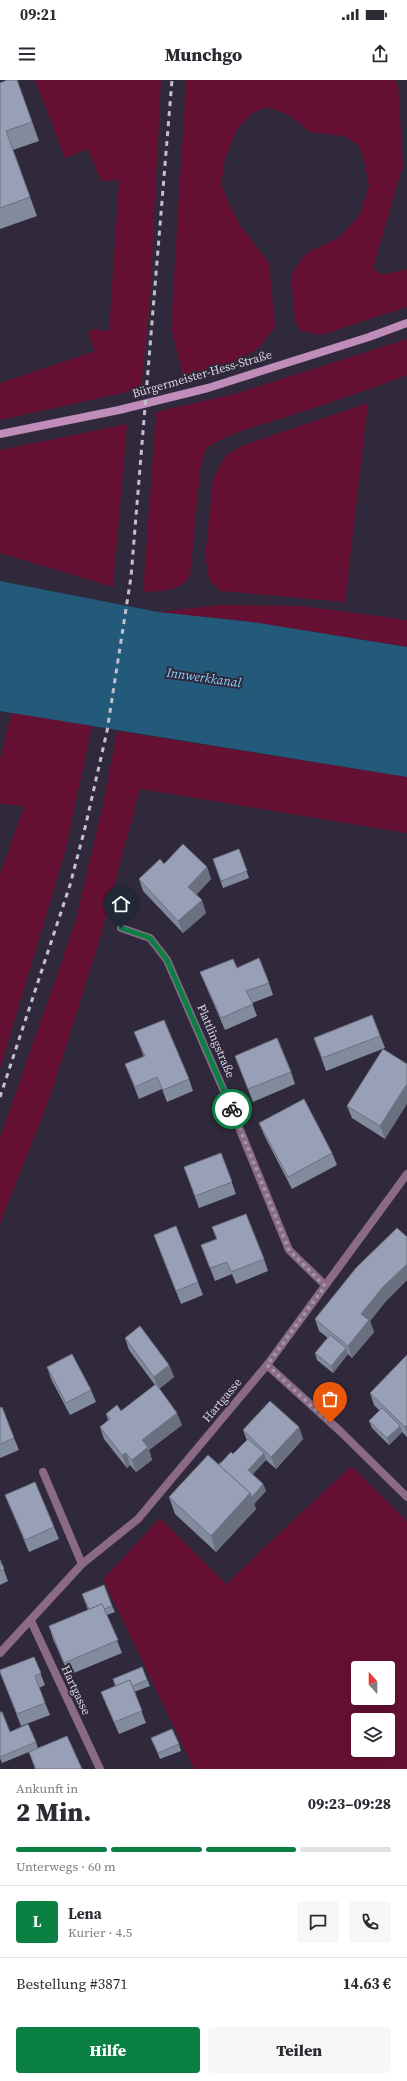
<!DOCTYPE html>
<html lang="de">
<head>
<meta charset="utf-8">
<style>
  body { margin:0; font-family:"Source Serif 4",serif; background:#f7f7f7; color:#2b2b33; height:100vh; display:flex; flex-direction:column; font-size:15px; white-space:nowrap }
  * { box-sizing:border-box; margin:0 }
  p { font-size:13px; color:#7c7c81 }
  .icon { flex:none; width:22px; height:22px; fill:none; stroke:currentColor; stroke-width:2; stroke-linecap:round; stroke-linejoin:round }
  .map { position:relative; height:1689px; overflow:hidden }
  .drawer { display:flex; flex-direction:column; background:#fff; flex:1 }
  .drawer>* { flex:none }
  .needle { width:26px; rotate:339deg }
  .controls { position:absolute; left:351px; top:1581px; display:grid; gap:8px }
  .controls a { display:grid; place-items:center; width:44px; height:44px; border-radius:4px; background:#fff; box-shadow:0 2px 10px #0003; font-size:20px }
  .pin { position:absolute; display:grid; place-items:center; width:34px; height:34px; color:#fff; margin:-41px -17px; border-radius:50% 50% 50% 0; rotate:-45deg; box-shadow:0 0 4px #0007 }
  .pin .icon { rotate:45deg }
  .courier { position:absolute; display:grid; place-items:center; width:40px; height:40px; margin:-20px; border:3px solid #0b8043; border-radius:50%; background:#fff; color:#222; box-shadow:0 1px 5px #0007 }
  .head em { font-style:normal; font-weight:800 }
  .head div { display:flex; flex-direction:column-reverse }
  .head { display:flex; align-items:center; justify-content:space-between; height:68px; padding:0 16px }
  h1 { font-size:26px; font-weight:800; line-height:30px }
  .bar { display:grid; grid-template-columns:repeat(4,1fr); gap:6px 4px; align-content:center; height:48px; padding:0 16px }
  .bar i { height:5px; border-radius:3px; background:#e1e1e2 }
  .bar .selected { background:#0b8043 }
  .bar p { grid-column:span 4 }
  .line { display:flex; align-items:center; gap:10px; padding:0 16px; border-top:1px solid #e1e1e2 }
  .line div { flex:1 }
  .round { display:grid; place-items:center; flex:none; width:42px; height:42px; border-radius:4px; background:#f7f7f7 }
  .cta { display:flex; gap:8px; margin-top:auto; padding:8px 16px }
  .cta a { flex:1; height:46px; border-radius:4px; background:#0b8043; color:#fff; font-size:16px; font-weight:800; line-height:46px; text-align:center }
  .cta a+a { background:#f7f7f7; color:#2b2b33 }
  .status { display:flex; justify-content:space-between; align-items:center; height:28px; padding:0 20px; background:#fff; direction:ltr }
  .status svg { height:11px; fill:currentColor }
  header { display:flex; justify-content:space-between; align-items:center; height:52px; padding:0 16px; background:#fff; font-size:18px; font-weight:800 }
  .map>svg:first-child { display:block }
  .green { fill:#661033; fill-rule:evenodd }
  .water { fill:#235979 }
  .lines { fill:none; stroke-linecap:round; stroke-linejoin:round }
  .service { stroke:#8b6a86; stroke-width:8 }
  .minor { stroke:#8b6a86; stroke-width:8 }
  .secondary { stroke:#c08cb9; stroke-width:8 }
  .rail { stroke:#c3c0cd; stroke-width:3; stroke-dasharray:5 5; stroke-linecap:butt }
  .wall { fill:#828a9d }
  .shaded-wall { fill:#6a7080 }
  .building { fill:#97a0b7; stroke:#6a7080 }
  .done { stroke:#9d98a7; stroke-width:4; stroke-dasharray:0 7.2 }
  .route { stroke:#0b8043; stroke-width:5 }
  .labels { text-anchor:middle; stroke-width:4; stroke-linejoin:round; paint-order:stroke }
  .street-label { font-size:12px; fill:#d7d4e0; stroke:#30293c }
  .water-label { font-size:13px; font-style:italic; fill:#8ad1fe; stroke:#30293c }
</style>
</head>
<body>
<div class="status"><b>09:21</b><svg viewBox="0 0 49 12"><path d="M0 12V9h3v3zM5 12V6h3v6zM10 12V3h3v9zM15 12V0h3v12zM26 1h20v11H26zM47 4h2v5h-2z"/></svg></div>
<header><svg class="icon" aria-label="menu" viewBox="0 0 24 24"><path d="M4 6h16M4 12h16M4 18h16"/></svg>Munchgo<svg class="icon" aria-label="share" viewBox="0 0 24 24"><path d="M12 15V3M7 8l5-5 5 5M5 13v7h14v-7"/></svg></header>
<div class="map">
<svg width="407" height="1689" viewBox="0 0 407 1689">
  <rect width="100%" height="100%" fill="#30293c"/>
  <g class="green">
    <path d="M35,0H161L150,219L141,309L0,340V303L95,271L88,254L92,249L109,251L119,100L101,101L88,69L65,78Z"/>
    <path d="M186,0H395L398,6L403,85L373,188L382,195L407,189V227L321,255L301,251L295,241L291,195L306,173L338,158L360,135L369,105L363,77L359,65L343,56L310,52L289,35L267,27L251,34L236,51L225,79L221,104L230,126L240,145L269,183L275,247L259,268L235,282L187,296L182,293L171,247Z"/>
    <path d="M407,259V295C368,310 329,323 289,336C261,345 231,352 206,368L200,391L190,496C180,512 159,511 143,512L156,332L234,314Z"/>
    <path d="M368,323L345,522L221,511L209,500L205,476L213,398L226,375L244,365Z"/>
    <path d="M127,344L113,507L0,473V370Z"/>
    <path d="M219,525L302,526L407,540V567L252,542L158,532Z"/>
    <path d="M12,632L92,646L65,772L0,989V795L24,726L0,724V679Z"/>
    <path d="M117,651L407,697V753L140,709L101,855L51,1014L0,1144V1058L75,843L103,724Z"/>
    <path d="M351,1386L407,1441V1689H194L103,1499L160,1438L226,1504ZM358,1588H388V1618H358ZM358,1640H388V1670H358Z"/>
  </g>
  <path class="water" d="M0,501L158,532L252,542L407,567V697L0,631Z"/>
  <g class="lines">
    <path class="service" d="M43,1392L82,1484"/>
    <g class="minor">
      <path d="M121,848L150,858L167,880L227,1018L289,1170L325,1205"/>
      <path d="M267,1285L341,1352L407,1417"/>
      <path d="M31,1541L100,1689"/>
      <path d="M0,1573L82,1484L138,1439L267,1285L407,1094"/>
    </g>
    <path class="secondary" d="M0,354L119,330L208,308L369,257L407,243"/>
    <path class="rail" d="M0,1017L70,805L85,748L107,651L131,497L172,0"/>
  </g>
  <g class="wall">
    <path d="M17,0L39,61L13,70L37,136L0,149V3Z"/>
    <path d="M239,769L249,798L223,808L213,779Z"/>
    <path d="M164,784L207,787L211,799L196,815L206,833L183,853L143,811L139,799Z"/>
    <path d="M237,888L269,903L273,915L252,923L257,936L225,950L205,904L200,892Z"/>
    <path d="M372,935L385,968L326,991L314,958Z"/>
    <path d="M134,952L189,999L193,1011L167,1022L162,1009L139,1019L125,984L144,977Z"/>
    <path d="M383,969L385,1059L352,1038L347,1026Z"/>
    <path d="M235,976L291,992L295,1004L253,1022Z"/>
    <path d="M259,1043L332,1073L337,1085L292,1109L264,1055Z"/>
    <path d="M221,1073L236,1114L199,1128L184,1087Z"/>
    <path d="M212,1147L264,1179L268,1191L236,1204L232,1194L215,1201L201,1165L217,1159Z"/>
    <path d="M154,1155L198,1202L203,1215L181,1224Z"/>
    <path d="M407,1157V1200L386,1221L370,1241L374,1252L352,1278L348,1274L333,1293L317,1280L315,1273L328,1258L319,1251L315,1239Z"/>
    <path d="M125,1258L169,1285L174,1297L159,1309L182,1345L149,1370L152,1380L136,1392L130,1385L127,1388L104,1359L100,1347L108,1340L106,1334L121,1331L155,1305L129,1270Z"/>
    <path d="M407,1275V1357L402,1352L389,1365L372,1348L369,1341L380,1331L374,1325L370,1313Z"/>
    <path d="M47,1287L91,1310L96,1322L70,1335L51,1299Z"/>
    <path d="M0,1328L14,1358L19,1370L0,1378Z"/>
    <path d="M299,1347L303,1359L276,1389L266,1380L252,1395L263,1404L266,1411L254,1424L256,1429L216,1472L175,1434L169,1417L233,1374L247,1361L243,1350Z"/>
    <path d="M5,1415L54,1447L59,1459L29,1472L10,1427Z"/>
    <path d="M0,1480L8,1501L0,1505Z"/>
    <path d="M82,1514L112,1526L115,1532L107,1535L122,1573L69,1595L53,1559L49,1546L88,1530Z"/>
    <path d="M34,1577L45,1605L39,1608L50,1635L21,1646L0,1592Z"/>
    <path d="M142,1587L150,1606L134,1612L146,1643L119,1654L101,1612L115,1606L113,1599Z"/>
    <path d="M0,1632L10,1652L36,1662L38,1668L82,1689H35L29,1672L2,1683L0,1678Z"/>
    <path d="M151,1658L179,1664L181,1671L160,1679Z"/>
  </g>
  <g class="shaded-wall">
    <path d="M207,787L211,799L192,819L188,807Z"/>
    <path d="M202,820L206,833L183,853L178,841Z"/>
    <path d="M407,1004V1024L385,1059L380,1046Z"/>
    <path d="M407,1184V1200L386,1221L370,1241L374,1252L352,1278L348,1266L361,1234L382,1208Z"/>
    <path d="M346,1268L348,1274L333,1293L331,1286Z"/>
    <path d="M169,1285L174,1297L158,1309L154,1297Z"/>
    <path d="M177,1333L182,1345L149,1370L152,1380L136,1392L132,1380L142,1360Z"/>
    <path d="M407,1345V1353L405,1347Z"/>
    <path d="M400,1346L402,1352L389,1365L387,1358Z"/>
    <path d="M299,1347L303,1359L276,1389L271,1377Z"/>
    <path d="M126,1373L130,1385L127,1388L122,1375Z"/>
    <path d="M264,1373L266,1380L250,1397L248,1390Z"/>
    <path d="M263,1404L266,1411L254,1424L256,1429L216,1472L211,1456L250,1413Z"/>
  </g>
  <g class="building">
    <path d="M7,0H17L32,42L6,51L30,117L0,128V3Z"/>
    <path d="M183,764L207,787L188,807L202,820L178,841L139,799L160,779L164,784Z"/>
    <path d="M239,769L247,791L221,801L213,779Z"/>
    <path d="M259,878L269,903L246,911L253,924L221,938L200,892L233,879L237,888Z"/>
    <path d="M372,935L380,956L322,978L314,958Z"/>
    <path d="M164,940L189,999L163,1010L157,997L135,1007L125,984L145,976L134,952Z"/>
    <path d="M277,958L291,992L248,1009L235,976Z"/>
    <path d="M383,969L407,984V1004L380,1046L347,1026Z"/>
    <path d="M304,1019L332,1073L288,1097L259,1043Z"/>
    <path d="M221,1073L232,1102L195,1116L184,1087Z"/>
    <path d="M246,1134L264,1179L231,1192L227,1182L210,1188L201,1165L217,1159L212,1147Z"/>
    <path d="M176,1146L198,1202L176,1211L154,1155Z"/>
    <path d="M397,1148L407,1157V1184L382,1208L361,1234L369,1240L348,1266L315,1239L356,1188Z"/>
    <path d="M140,1246L169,1285L154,1297L125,1258Z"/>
    <path d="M330,1255L346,1268L331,1286L315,1273Z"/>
    <path d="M72,1274L91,1310L66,1323L47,1287Z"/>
    <path d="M407,1275V1345L405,1347L370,1313Z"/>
    <path d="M156,1304L177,1333L142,1360L148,1367L132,1380L126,1373L122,1375L100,1347L110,1339L106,1334L117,1325L121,1331Z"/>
    <path d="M270,1321L299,1347L271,1377L243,1350Z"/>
    <path d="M2,1327L14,1358L0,1364V1328Z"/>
    <path d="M382,1328L400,1346L387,1358L369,1341Z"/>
    <path d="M248,1359L264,1373L248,1390L263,1404L252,1417L250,1413L219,1385L231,1372L233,1374Z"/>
    <path d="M208,1375L250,1413L211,1456L169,1417Z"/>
    <path d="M35,1402L54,1447L25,1460L5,1415Z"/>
    <path d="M0,1480L4,1489L0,1491Z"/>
    <path d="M104,1505L112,1526L104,1529L102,1524L89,1529L82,1514Z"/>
    <path d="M102,1524L118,1560L64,1583L49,1546Z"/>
    <path d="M34,1577L41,1593L35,1596L45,1623L17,1634L0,1592V1590Z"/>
    <path d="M142,1587L147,1600L132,1606L130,1600L116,1606L113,1599Z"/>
    <path d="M130,1600L142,1631L114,1642L101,1612Z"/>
    <path d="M0,1632H2L10,1652L28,1644L36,1662L0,1677Z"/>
    <path d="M172,1649L179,1664L158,1673L151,1658Z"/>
    <path d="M67,1656L82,1689H36L29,1672Z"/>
  </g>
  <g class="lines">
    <path class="done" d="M232,1029L289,1170L325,1206L267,1285L330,1343"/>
    <path class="route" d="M121,848L150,858L167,880L232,1029"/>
  </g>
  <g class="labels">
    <g class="street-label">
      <text transform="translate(202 294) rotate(-16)" y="4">Bürgermeister-Hess-Straße</text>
      <text transform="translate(216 961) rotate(67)" y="4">Plattlingstraße</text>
      <text transform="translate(222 1320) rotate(-50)" y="4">Hartgasse</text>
      <text transform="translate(76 1610) rotate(65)" y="4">Hartgasse</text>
    </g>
    <g class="water-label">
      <text transform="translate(204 597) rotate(8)" y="5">Innwerkkanal</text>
    </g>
  </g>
</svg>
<div class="controls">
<a><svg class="needle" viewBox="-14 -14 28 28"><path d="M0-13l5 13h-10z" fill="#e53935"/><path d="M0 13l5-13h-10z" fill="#7c7c81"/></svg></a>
<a><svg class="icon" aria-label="layers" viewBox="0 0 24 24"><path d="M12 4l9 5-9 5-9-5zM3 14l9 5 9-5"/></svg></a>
</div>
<div class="pin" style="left:330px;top:1343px;background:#ea580c"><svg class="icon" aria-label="bag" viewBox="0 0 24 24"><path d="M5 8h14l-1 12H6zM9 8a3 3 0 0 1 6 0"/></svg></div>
<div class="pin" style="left:121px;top:848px;background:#1f2937"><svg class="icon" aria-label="home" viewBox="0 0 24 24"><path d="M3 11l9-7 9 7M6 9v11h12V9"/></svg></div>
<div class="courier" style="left:232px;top:1029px"><svg class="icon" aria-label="bike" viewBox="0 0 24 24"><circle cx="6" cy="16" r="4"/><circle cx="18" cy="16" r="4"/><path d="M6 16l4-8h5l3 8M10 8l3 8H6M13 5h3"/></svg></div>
</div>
<section class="drawer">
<div class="head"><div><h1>2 Min.</h1><p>Ankunft in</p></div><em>09:23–09:28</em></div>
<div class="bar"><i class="selected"></i><i class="selected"></i><i class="selected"></i><i></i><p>Unterwegs · 60 m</p></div>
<div class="line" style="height:72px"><b class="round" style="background:#0b8043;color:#fff">L</b><div><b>Lena</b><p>Kurier · 4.5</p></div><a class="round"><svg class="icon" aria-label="chat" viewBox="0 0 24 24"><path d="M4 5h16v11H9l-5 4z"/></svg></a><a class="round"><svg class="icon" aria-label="phone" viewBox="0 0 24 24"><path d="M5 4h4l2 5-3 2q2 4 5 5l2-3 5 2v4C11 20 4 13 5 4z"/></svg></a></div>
<div class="line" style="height:52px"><div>Bestellung #3871</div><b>14.63 €</b></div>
<div class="cta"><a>Hilfe</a><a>Teilen</a></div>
</section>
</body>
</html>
